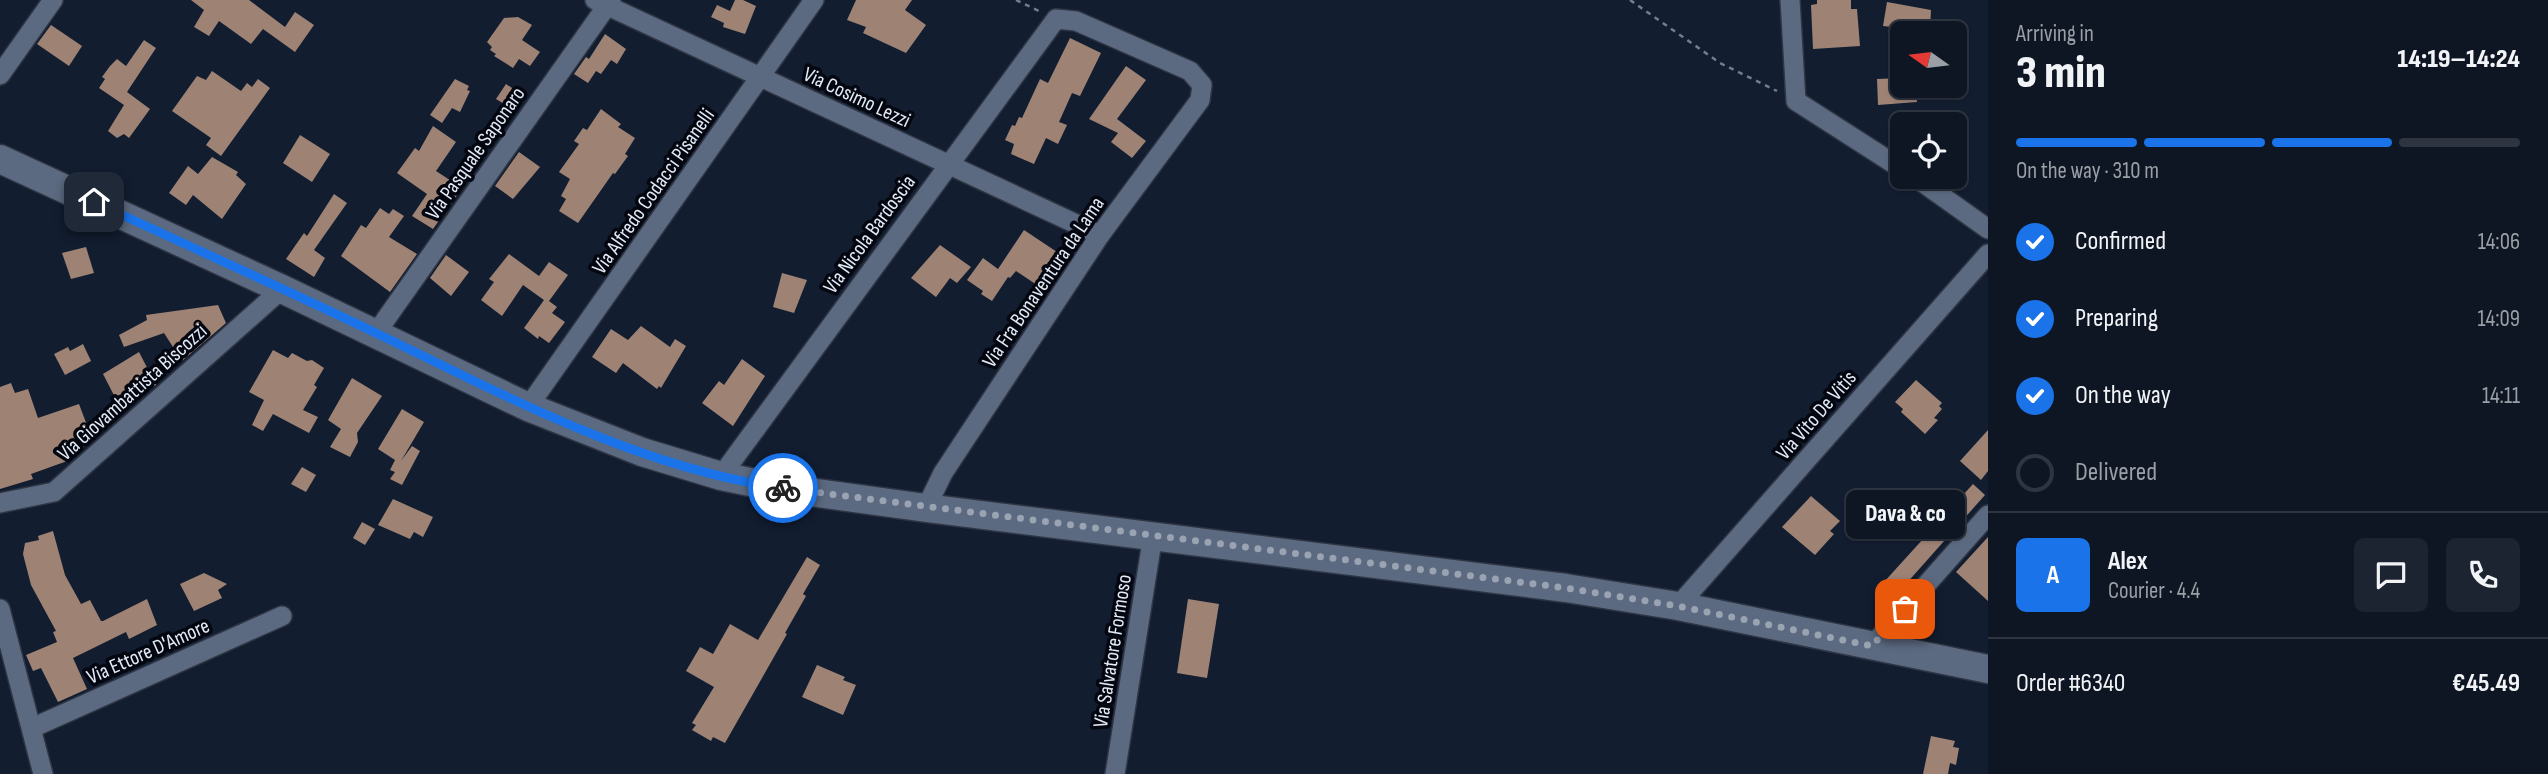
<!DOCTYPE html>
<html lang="en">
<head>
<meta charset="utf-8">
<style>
  body { margin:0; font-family:"Sofia Sans Condensed",sans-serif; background:#1c2331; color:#f1f3f6; height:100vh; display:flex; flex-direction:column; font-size:26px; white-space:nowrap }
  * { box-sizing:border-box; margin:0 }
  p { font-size:23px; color:#9b9fa6 }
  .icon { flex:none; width:38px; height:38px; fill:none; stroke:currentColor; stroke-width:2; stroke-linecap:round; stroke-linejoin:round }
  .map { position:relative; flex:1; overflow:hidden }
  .details { display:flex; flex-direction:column; background:#0e1624; width:560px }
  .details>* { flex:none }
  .needle { width:46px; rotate:284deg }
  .buttons { position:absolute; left:1890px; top:21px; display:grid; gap:14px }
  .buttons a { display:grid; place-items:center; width:77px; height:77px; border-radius:10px; background:#0e1624; box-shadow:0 2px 5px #0004,0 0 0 2px #2e3541; font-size:35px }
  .pin { position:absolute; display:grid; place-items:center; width:60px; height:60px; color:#fff; margin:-30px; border-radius:14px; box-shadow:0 4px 10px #0006 }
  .courier { position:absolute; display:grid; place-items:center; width:70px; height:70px; margin:-35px; border:5px solid #1a73e8; border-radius:50%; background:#fff; color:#222; box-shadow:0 2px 9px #0007 }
  .bubble { position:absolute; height:49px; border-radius:10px; background:#0e1624; box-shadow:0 2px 5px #0004,0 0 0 2px #2e3541; font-size:23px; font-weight:800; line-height:49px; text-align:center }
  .headline em { font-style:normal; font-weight:800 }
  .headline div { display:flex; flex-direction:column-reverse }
  .headline { display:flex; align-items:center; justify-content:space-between; height:119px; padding:0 28px }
  h1 { font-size:46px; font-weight:800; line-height:52px }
  .bar { display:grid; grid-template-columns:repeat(4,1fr); gap:10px 7px; align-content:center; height:84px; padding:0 28px }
  .bar i { height:9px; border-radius:5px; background:#2e3541 }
  .bar .current { background:#1a73e8 }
  .bar p { grid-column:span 4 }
  .line { display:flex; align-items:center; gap:18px; padding:0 28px; border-top:2px solid #2e3541 }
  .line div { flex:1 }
  .round { display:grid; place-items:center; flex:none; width:74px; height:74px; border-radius:10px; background:#1c2331 }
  ol { padding:0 28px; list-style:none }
  li { display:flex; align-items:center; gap:21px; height:77px }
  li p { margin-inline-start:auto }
  li .icon { padding:7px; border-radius:50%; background:#1a73e8; color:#fff; stroke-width:4 }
  li:last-child { color:#9b9fa6 }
  li i { width:38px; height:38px; border:4px solid #2e3541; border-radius:50% }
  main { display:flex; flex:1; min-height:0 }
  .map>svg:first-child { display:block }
  .building { fill:#9e8375 }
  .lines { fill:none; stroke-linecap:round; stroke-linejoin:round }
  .street-casing { stroke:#2e3544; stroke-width:22 }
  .secondary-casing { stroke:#2e3544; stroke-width:31 }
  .path { stroke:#747d8d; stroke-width:2.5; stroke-dasharray:5 5; stroke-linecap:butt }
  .street { stroke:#5c6a81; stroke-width:19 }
  .secondary { stroke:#5c6a81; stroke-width:28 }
  .done { stroke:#9aa3b2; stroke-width:7; stroke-dasharray:0 12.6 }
  .route { stroke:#1a73e8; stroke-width:9 }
  .labels { text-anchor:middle; stroke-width:7; stroke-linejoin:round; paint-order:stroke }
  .street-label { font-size:21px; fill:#e3ebf8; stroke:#04070f }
</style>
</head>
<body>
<main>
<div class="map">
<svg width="1988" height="774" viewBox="0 0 1988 774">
  <rect width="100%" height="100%" fill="#121d30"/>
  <g class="building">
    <path d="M191,0H249L285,27L295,12L314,25L295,52L263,29L251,44L219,21L209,36L194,27L204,10Z"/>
    <path d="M735,0H743L756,6L745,34L723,27L724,23L711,17L717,5L730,11Z"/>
    <path d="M856,0H912L905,10L926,25L906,53L863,33L866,27L847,20Z"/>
    <path d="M1817,0H1851V9H1857L1860,46L1813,49L1811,5L1817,4Z"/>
    <path d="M1887,2L1931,10L1930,31L1883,26Z"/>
    <path d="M518,17L532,25L522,40L540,52L530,66L519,59L513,68L494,56L496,54L490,50L492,47L487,42L504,18Z"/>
    <path d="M51,25L82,46L69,66L37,44Z"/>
    <path d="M605,34L626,49L617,64L611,60L601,74L596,71L588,83L574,74L586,57L589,59Z"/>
    <path d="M1070,38L1101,53L1080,96L1072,93L1059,122L1067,125L1058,144L1046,138L1034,164L1011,154L1014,144L1005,140L1012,125L1015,126L1019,117L1022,118L1040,79L1048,83Z"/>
    <path d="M144,40L156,48L127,92L150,109L129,138L124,134L117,138L108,131L124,105L99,88L105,79L102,77L110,66L117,59L126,66Z"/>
    <path d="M1126,66L1146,80L1117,119L1146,141L1132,158L1111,142L1118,133L1089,119Z"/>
    <path d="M212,71L241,91L247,83L252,87L258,79L270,88L221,156L206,145L211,138L172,111L197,76L206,80Z"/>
    <path d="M1902,78V86H1916L1917,102L1878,105L1877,79Z"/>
    <path d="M455,79L469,86L467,90L470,91L460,112L452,108L442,123L430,115Z"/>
    <path d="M506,84L521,94L511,108L496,99Z"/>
    <path d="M601,109L621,124L618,127L635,138L625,154L628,156L615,174L613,173L578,223L559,211L566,199L561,196L570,179L559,172L579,144L574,141L583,128L587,130Z"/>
    <path d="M433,126L456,142L436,171L462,188L433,229L412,216L427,194L397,173L415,148L419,151Z"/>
    <path d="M300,135L330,154L312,182L283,163Z"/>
    <path d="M519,152L540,167L513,199L495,186Z"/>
    <path d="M212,157L238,172L236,175L246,184L222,219L193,195L186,205L169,193L188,166L198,174Z"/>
    <path d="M334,194L347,203L314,250L325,258L314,277L286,259L304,233L307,236Z"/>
    <path d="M380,208L389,214L393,209L404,216L389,237L417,254L390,292L341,256L361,225L366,228Z"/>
    <path d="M1024,230L1060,254L1040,287L1016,271L1010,278L1008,277L992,301L981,294L983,291L967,280L983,258L998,269Z"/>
    <path d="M940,245L971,267L957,283L950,278L936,297L911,278Z"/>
    <path d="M86,247L94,273L71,279L62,253Z"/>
    <path d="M509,254L539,276L549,262L568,275L549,301L557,307L552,313L565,322L549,343L539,336L538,339L524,328L544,300L523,285L502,316L481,300L494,282L489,279Z"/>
    <path d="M446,255L469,272L451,296L430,278Z"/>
    <path d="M782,273L807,280L794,313L773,307Z"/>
    <path d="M218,305L226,323L182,361L164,333L124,347L119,335L147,320L146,315Z"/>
    <path d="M641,326L670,347L675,339L686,346L661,388L659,386L657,389L623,363L616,373L592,357L611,329L628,340Z"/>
    <path d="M83,344L91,361L65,375L54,354L68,347L70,351Z"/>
    <path d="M273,350L288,358L292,353L307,361L312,360L324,368L314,385L317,387L303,410L318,417L309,433L273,414L263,431L252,425L264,400L249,392Z"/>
    <path d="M139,352L156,385L119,405L103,374Z"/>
    <path d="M742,359L765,376L733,426L702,403L719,381L724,385Z"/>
    <path d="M352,378L382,396L357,433L358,442L350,457L330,447L341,429L328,420Z"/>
    <path d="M1916,380L1942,403L1939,406L1942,409L1934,418L1938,420L1925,434L1901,412L1903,409L1895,402Z"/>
    <path d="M11,383L15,393L28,389L38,418L79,404L93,441L68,456L70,460L31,474L33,479L0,489V387Z"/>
    <path d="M402,409L424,422L401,461L412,446L420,451L402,485L390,479L395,472L390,470L395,460L378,449Z"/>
    <path d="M1988,430V471L1981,480L1960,461Z"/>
    <path d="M302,467L316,475L306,492L291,484Z"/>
    <path d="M1973,484L1985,495L1897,594L1884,582Z"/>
    <path d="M1811,496L1840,521L1830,531L1834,534L1815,555L1782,527Z"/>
    <path d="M393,499L433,517L423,537L414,532L410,539L378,525Z"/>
    <path d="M362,522L375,529L365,545L353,538Z"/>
    <path d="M53,531L65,575L81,604L90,600L101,621H103L147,599L157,625L129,639L126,632L73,658L87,689L58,702L41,668L33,671L26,655L57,642L53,632L56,631L31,585L23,554L25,543L39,540L38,536Z"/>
    <path d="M1988,537V601L1956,572Z"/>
    <path d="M807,557L820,565L803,594L806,596L785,633L787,634L725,743L713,737L711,741L692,730L696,725L692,723L714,687L686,671L700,647L713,654L730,624L758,640Z"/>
    <path d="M204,573L227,584L218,590L222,598L194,611L180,584Z"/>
    <path d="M1188,599L1219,604L1207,678L1177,673Z"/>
    <path d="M817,665L845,677L843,680L856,685L843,715L802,697Z"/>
    <path d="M1931,736L1955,741L1953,747L1959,748L1956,765L1950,763L1948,774H1923Z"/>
  </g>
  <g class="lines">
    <defs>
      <g id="street">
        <path d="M595,0L1100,235"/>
        <path d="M1790,0L1796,101L1902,169"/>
        <path d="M0,75L53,0"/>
        <path d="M1915,177L1988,229"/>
        <path d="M376,333L611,0"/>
        <path d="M528,407L814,0"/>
        <path d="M721,476L1056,19L1076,21L1190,71L1202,85L1200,100L1100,235L943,473L926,508"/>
        <path d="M0,503L54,492L282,289"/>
        <path d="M1678,606L1988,254"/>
        <path d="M0,609L43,774"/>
        <path d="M1872,646L1988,515"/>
        <path d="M32,728L282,616"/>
        <path d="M1115,774L1153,535"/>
      </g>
      <path id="secondary" d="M0,159L282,289L528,407L642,452L721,476L774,487L926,508L1566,588L1678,606L1988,669"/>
    </defs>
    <use href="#street" class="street-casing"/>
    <use href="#secondary" class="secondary-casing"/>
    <g class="path">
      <path d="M1016,0L1041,12"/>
      <path d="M1630,0L1720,63L1777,91"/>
    </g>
    <use href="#street" class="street"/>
    <use href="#secondary" class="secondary"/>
  </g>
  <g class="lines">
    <path class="done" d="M783,488L1566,588L1678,606L1872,646L1905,609"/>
    <path class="route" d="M94,202C189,246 284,289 378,334C506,396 641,469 783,488"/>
  </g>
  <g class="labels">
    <g class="street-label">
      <text transform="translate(857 97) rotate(25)" y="7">Via Cosimo Lezzi</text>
      <text transform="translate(475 153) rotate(-55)" y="7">Via Pasquale Saponaro</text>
      <text transform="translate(653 191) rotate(-55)" y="7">Via Alfredo Codacci Pisanelli</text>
      <text transform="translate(869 234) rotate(-54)" y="7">Via Nicola Bardoscia</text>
      <text transform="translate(1043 282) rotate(-56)" y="7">Via Fra Bonaventura da Lama</text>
      <text transform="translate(132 392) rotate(-42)" y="7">Via Giovambattista Biscozzi</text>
      <text transform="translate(1816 415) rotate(-49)" y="7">Via Vito De Vitis</text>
      <text transform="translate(148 651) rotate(-24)" y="7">Via Ettore D'Amore</text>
      <text transform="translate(1112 651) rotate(-81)" y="7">Via Salvatore Formoso</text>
    </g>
  </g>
</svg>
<div class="buttons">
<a><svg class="needle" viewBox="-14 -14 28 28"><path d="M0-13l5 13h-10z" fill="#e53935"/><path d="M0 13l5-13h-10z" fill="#9b9fa6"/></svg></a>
<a><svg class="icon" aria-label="locate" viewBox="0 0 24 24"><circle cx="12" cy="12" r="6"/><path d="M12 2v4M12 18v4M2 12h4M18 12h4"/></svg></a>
</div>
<div class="pin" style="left:1905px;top:609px;background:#ea580c"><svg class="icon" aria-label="bag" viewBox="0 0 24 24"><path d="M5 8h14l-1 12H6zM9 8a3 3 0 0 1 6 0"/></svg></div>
<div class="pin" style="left:94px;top:202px;background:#1f2937"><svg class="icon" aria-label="home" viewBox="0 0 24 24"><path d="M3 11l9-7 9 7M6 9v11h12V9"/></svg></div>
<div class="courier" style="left:783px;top:488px"><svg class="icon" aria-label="bike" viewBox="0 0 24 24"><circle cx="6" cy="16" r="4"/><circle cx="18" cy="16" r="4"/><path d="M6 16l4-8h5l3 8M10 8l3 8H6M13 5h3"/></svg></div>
<div class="bubble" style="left:1846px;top:490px;width:119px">Dava &amp; co</div>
</div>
<section class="details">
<div class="headline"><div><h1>3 min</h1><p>Arriving in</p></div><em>14:19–14:24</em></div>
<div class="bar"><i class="current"></i><i class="current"></i><i class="current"></i><i></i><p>On the way · 310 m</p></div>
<ol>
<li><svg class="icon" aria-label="check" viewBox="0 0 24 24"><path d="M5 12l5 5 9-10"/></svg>Confirmed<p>14:06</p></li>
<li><svg class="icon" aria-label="check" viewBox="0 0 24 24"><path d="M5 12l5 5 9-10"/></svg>Preparing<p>14:09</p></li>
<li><svg class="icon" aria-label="check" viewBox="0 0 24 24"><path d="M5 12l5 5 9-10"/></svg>On the way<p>14:11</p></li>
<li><i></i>Delivered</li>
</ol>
<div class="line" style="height:126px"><b class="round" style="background:#1a73e8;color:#fff">A</b><div><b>Alex</b><p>Courier · 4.4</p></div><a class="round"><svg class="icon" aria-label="chat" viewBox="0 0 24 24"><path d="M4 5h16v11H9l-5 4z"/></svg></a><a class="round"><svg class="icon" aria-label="phone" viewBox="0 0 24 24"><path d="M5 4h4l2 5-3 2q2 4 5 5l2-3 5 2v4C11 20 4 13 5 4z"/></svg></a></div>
<div class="line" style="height:91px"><div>Order #6340</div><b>€45.49</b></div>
</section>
</main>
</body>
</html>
